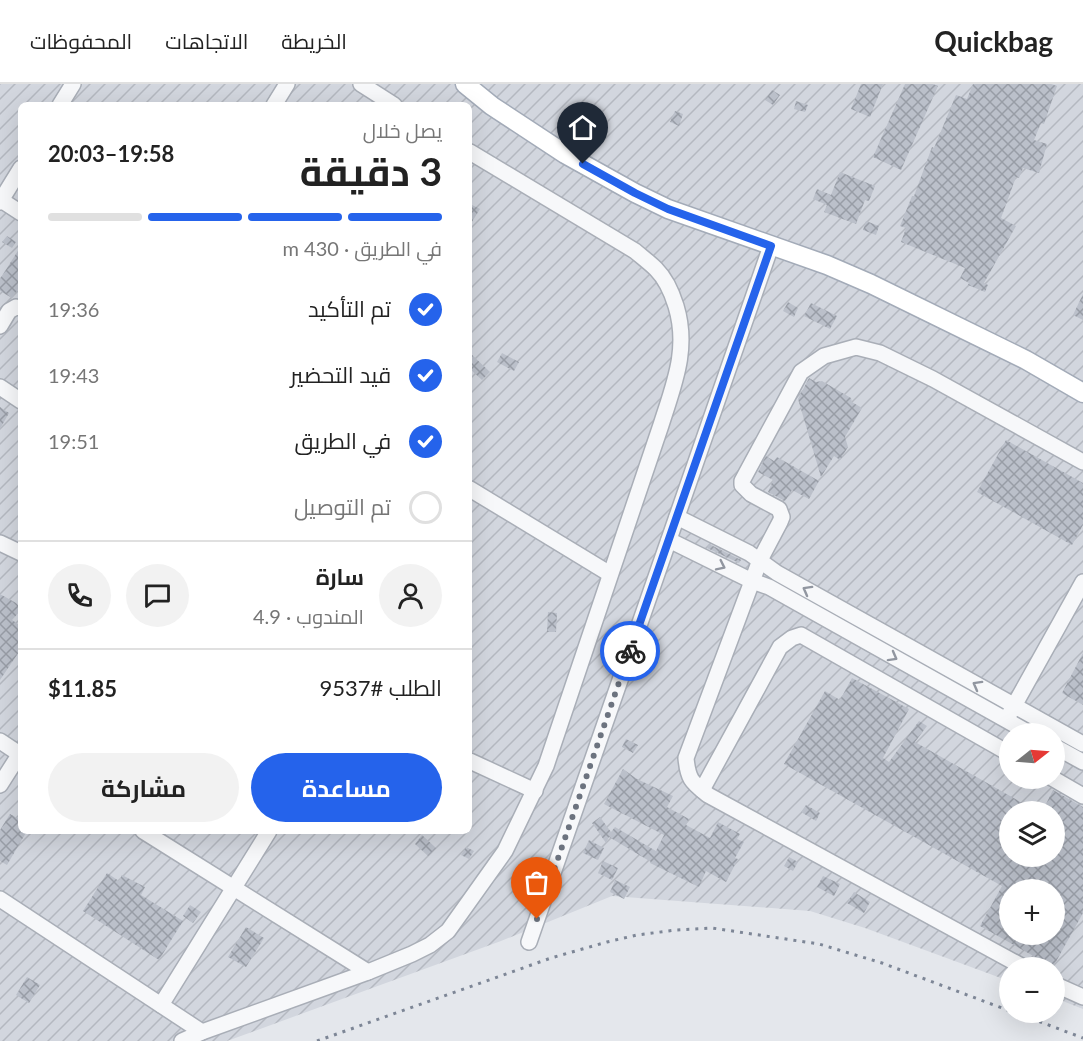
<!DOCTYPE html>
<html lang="ar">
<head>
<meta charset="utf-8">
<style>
  body { margin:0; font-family:Lato,Cairo,sans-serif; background:#f2f2f2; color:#222; direction:rtl; height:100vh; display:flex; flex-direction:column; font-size:22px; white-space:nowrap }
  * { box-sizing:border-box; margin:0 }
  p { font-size:20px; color:#767676 }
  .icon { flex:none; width:33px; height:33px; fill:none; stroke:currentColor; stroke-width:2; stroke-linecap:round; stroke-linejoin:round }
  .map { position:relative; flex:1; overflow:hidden; direction:ltr }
  .details { position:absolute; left:18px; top:18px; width:454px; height:732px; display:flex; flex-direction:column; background:#fff; border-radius:9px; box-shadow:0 6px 24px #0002; direction:rtl }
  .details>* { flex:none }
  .needle { width:39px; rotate:73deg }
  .fabs { position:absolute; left:999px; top:639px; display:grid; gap:12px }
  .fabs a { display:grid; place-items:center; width:66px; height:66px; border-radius:50%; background:#fff; box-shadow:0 6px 24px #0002; font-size:30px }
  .pin { position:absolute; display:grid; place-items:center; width:51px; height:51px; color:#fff; margin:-62px -26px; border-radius:50% 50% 50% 0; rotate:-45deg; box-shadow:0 0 6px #0007 }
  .pin .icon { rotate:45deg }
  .courier { position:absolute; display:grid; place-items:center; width:60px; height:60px; margin:-30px; border:4px solid #2563eb; border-radius:50%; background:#fff; color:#222; box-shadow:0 2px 8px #0007 }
  .overview em { font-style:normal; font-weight:700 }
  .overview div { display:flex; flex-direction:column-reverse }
  .overview { display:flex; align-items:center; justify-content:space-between; height:102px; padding:0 30px }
  h1 { font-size:39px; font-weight:700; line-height:45px }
  .bar { display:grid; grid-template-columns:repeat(4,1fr); gap:9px 6px; align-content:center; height:72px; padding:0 30px }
  .bar i { height:8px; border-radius:4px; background:#e0e0e0 }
  .bar .selected { background:#2563eb }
  .bar p { grid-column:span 4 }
  .line { display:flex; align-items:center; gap:15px; padding:0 30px; border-top:2px solid #e0e0e0 }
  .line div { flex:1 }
  .round { display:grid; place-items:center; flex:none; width:63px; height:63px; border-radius:32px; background:#f2f2f2 }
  ol { padding:0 30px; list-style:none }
  li { display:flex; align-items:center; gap:18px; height:66px }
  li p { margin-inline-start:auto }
  li .icon { padding:6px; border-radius:50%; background:#2563eb; color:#fff; stroke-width:4 }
  li:last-child { color:#767676 }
  li i { width:33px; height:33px; border:3px solid #e0e0e0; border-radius:50% }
  .action { display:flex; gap:12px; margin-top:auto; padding:12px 30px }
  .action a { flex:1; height:69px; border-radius:36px; background:#2563eb; color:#fff; font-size:24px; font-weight:700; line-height:69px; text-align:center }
  .action a+a { background:#f2f2f2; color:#222 }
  header { display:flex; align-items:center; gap:36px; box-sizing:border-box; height:84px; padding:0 30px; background:#fff; border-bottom:2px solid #e0e0e0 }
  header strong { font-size:28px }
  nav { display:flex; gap:33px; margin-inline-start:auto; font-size:21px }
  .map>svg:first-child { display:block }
  .industrial { fill:url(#industrial-furrows); fill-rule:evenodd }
  .building { fill:url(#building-cross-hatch); fill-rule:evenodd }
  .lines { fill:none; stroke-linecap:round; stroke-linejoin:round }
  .minor-casing { stroke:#a9aeb7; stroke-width:18 }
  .major-casing { stroke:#a3abb8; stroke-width:21 }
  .minor { stroke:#f7f8fa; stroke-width:15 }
  .major { stroke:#fff; stroke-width:18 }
  .rail { stroke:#7d8696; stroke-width:3; stroke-dasharray:3 6; stroke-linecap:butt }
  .oneway { stroke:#9196a0 }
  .done { stroke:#6c737f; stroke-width:6; stroke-dasharray:0 10.8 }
  .route { stroke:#2563eb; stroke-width:8 }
</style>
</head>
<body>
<header>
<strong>Quickbag</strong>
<nav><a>الخريطة</a><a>الاتجاهات</a><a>المحفوظات</a></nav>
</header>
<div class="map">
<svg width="1083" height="957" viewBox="0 0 1083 957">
  <defs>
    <pattern id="industrial-furrows" width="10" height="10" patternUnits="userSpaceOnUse" patternTransform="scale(1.5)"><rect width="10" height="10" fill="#d2d6de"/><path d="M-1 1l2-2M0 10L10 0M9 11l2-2" fill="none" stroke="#b4b8c0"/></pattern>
    <pattern id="building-cross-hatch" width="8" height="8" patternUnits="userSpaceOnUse" patternTransform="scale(1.5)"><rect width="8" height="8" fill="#bbc0ca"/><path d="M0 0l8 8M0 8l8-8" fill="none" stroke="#989da6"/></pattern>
  </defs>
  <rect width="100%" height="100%" fill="#e4e7ec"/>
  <path class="industrial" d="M0,0H1083V925L1055,914L1054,884H1010L1009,897L865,844L810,827L612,812L501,857L227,957H0ZM21,21H470V747H21ZM1010,650H1054V694H1010ZM1010,728H1054V772H1010ZM1010,806H1054V850H1010Z"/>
  <g class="building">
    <path d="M861,0H883L870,33L851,25Z"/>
    <path d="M905,0H933L938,2L901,86L873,73Z"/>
    <path d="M973,0H1051L1057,2L1044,40L1041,39L1034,56L1047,60L1039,89L1023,84L1019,94L1016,93L1001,134L1016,142L984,199L988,201L985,208L968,201L969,199L960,194L965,184L901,158L906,144L900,142L912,112H914L932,63L934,64L956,11L967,15Z"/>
    <path d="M772,6L780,11L773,21L765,16Z"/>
    <path d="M796,17L808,21L805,28L794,25Z"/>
    <path d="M675,27L683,30L679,42L670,38Z"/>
    <path d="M840,88L875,102L869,117L865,116L856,140L824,128L827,121L813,115L817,105L831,111Z"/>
    <path d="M472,121L480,125L470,141V126Z"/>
    <path d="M866,137L879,142L876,151L863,146Z"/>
    <path d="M7,152L16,158L12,164L2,158Z"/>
    <path d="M21,162V201L12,214L0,207V195Z"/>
    <path d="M1083,210V236L1073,231Z"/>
    <path d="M788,218L798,224L794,233L783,227Z"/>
    <path d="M811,219L837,232L830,245L804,232Z"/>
    <path d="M470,269L490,288L482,296L470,285Z"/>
    <path d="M502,269L519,278L514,287L497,278Z"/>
    <path d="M809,294L816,298L822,297L851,314L852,318L862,324L845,353L848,363L840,376L834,372L821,393L798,315Z"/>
    <path d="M0,323L9,329L0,345Z"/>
    <path d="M1006,356L1083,399V441L1072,461L977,408Z"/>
    <path d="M766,372L774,377L777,373L819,397L809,415L792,406L785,417L768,408L773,396L758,388Z"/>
    <path d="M709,460L741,476L739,479L707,464Z"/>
    <path d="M0,510L16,519L21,524V526L12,536L21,542V565L0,596Z"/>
    <path d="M548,528L557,529L556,548H547Z"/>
    <path d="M1083,569V621L1062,609Z"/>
    <path d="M852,594L909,625L883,674L889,678L919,637L927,642L915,658L1038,728H1010V772H1054V728H1042L1053,706L1083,723V829L1053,883L980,842L1002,802L784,680L825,607L840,616ZM1010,806H1054V850H1010Z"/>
    <path d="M626,655L638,661L633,669L622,663Z"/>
    <path d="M623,685L637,695L673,712L667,723L689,735L686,741L710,754L718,738L740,750L737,755L744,758L735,774L738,775L726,798L706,787L699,803L650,779L651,778L609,753L606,759L592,739L600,733L611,748L615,743L656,767L664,751L604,720Z"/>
    <path d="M806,721L820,729L816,737L801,728Z"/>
    <path d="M10,730L21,736V747H27L7,781L0,777V746Z"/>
    <path d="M422,751L436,764L428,772L415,760Z"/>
    <path d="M589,756L604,764L598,776L583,769Z"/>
    <path d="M466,763L474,767L469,775L461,771Z"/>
    <path d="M789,773L798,778L793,787L784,782Z"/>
    <path d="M603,777L618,784L612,796L598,789Z"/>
    <path d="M107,789L119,797L122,791L145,803L141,811L183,837L159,876L83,827Z"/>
    <path d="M823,792L840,800L834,812L817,803Z"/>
    <path d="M615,796L630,803L624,815L610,808Z"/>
    <path d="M854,808L870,818L864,829L847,819Z"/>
    <path d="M190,821L201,828L193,839L183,832Z"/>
    <path d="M246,843L264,854L246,883L228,873Z"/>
    <path d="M27,893L40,901L29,919L16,911Z"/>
  </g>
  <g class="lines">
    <defs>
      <g id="minor">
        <path d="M361,0L394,21"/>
        <path d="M60,21L73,0"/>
        <path d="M274,21L287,0"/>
        <path d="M1,116L21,129"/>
        <path d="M0,118L21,84"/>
        <path d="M0,242L9,227L16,223L21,224"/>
        <path d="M0,303L21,317"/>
        <path d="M470,405L610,490"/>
        <path d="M677,433L749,469L777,489L1083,660"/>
        <path d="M669,456L752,497L769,503L1031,650"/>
        <path d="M0,459L21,469"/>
        <path d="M1010,629L1083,498"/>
        <path d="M0,657L21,671"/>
        <path d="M1054,662L1083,678"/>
        <path d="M470,677L535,707"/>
        <path d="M1052,694L1083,712"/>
        <path d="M0,701L21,668"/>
        <path d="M702,706L780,563L792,554L801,551L1010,670"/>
        <path d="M143,747L368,888"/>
        <path d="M0,815L202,948"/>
        <path d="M529,858L771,162"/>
        <path d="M1025,884L708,711C692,698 688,696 686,674L760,476L780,438L782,433L779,425L751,410L742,401V397L801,288L824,272L856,263L880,269L933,295L1083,378"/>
        <path d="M1054,900L1083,913"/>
        <path d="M161,921L269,747"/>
        <path d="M182,957L202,948L368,888L412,870L430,861L448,847L505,767L546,682L661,341C674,300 689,265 676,222C672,209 666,195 656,185C650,179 642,173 635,167L470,68"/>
      </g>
      <path id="major" d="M465,0L492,22L565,70L635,109L668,125L827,181L871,200L1026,276L1083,309"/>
    </defs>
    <use href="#minor" class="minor-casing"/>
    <use href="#major" class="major-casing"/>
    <use href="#minor" class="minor"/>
    <use href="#major" class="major"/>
    <g class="rail">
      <path d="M1014,928L1083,954"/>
      <path d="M317,957L551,874L607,858L637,851L676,846L712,844L819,860L882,879L1010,927"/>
    </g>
  </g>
  <defs><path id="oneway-chevron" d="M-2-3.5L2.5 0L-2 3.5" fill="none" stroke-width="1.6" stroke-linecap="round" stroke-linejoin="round" transform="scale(1.5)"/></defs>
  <g class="oneway">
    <use href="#oneway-chevron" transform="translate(721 482) rotate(26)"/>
    <use href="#oneway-chevron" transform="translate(807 506) rotate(-151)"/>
    <use href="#oneway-chevron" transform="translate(893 573) rotate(29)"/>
    <use href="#oneway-chevron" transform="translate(977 601) rotate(-151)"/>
  </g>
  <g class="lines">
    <path class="done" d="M537,835L630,567"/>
    <path class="route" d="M583,80L635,109L668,125L771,162L630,567"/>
  </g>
</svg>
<div class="fabs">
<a><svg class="needle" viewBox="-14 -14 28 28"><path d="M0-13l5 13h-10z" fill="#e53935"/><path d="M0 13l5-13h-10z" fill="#767676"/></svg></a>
<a><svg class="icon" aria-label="layers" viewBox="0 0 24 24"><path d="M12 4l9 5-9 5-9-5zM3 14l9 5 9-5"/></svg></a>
<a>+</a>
<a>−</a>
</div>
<div class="pin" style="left:537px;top:835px;background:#ea580c"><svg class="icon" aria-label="bag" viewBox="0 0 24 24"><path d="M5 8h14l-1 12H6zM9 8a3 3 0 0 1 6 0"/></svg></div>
<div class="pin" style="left:583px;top:80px;background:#1f2937"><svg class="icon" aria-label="home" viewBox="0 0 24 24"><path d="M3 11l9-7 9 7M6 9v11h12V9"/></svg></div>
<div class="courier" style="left:630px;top:567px"><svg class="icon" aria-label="bike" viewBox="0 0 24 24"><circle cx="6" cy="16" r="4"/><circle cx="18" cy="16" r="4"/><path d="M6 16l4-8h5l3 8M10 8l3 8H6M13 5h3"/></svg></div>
<section class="details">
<div class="overview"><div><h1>3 دقيقة</h1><p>يصل خلال</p></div><em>19:58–20:03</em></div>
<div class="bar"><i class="selected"></i><i class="selected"></i><i class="selected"></i><i></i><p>في الطريق · 430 m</p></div>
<ol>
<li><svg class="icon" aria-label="check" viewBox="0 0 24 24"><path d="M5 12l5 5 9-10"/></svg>تم التأكيد<p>19:36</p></li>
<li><svg class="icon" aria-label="check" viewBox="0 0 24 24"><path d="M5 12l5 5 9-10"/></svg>قيد التحضير<p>19:43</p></li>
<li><svg class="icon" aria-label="check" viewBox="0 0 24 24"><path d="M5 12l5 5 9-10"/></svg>في الطريق<p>19:51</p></li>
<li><i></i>تم التوصيل</li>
</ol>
<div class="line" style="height:108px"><a class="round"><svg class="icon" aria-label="person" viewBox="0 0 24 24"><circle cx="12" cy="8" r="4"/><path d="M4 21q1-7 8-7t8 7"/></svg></a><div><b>سارة</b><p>المندوب · 4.9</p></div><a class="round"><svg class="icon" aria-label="chat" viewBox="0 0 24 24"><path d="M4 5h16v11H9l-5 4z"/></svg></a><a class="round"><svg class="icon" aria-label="phone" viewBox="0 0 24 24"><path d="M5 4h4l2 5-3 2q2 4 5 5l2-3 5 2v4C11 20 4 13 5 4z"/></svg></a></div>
<div class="line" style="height:78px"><div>الطلب #9537</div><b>$11.85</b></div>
<div class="action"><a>مساعدة</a><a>مشاركة</a></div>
</section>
</div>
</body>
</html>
